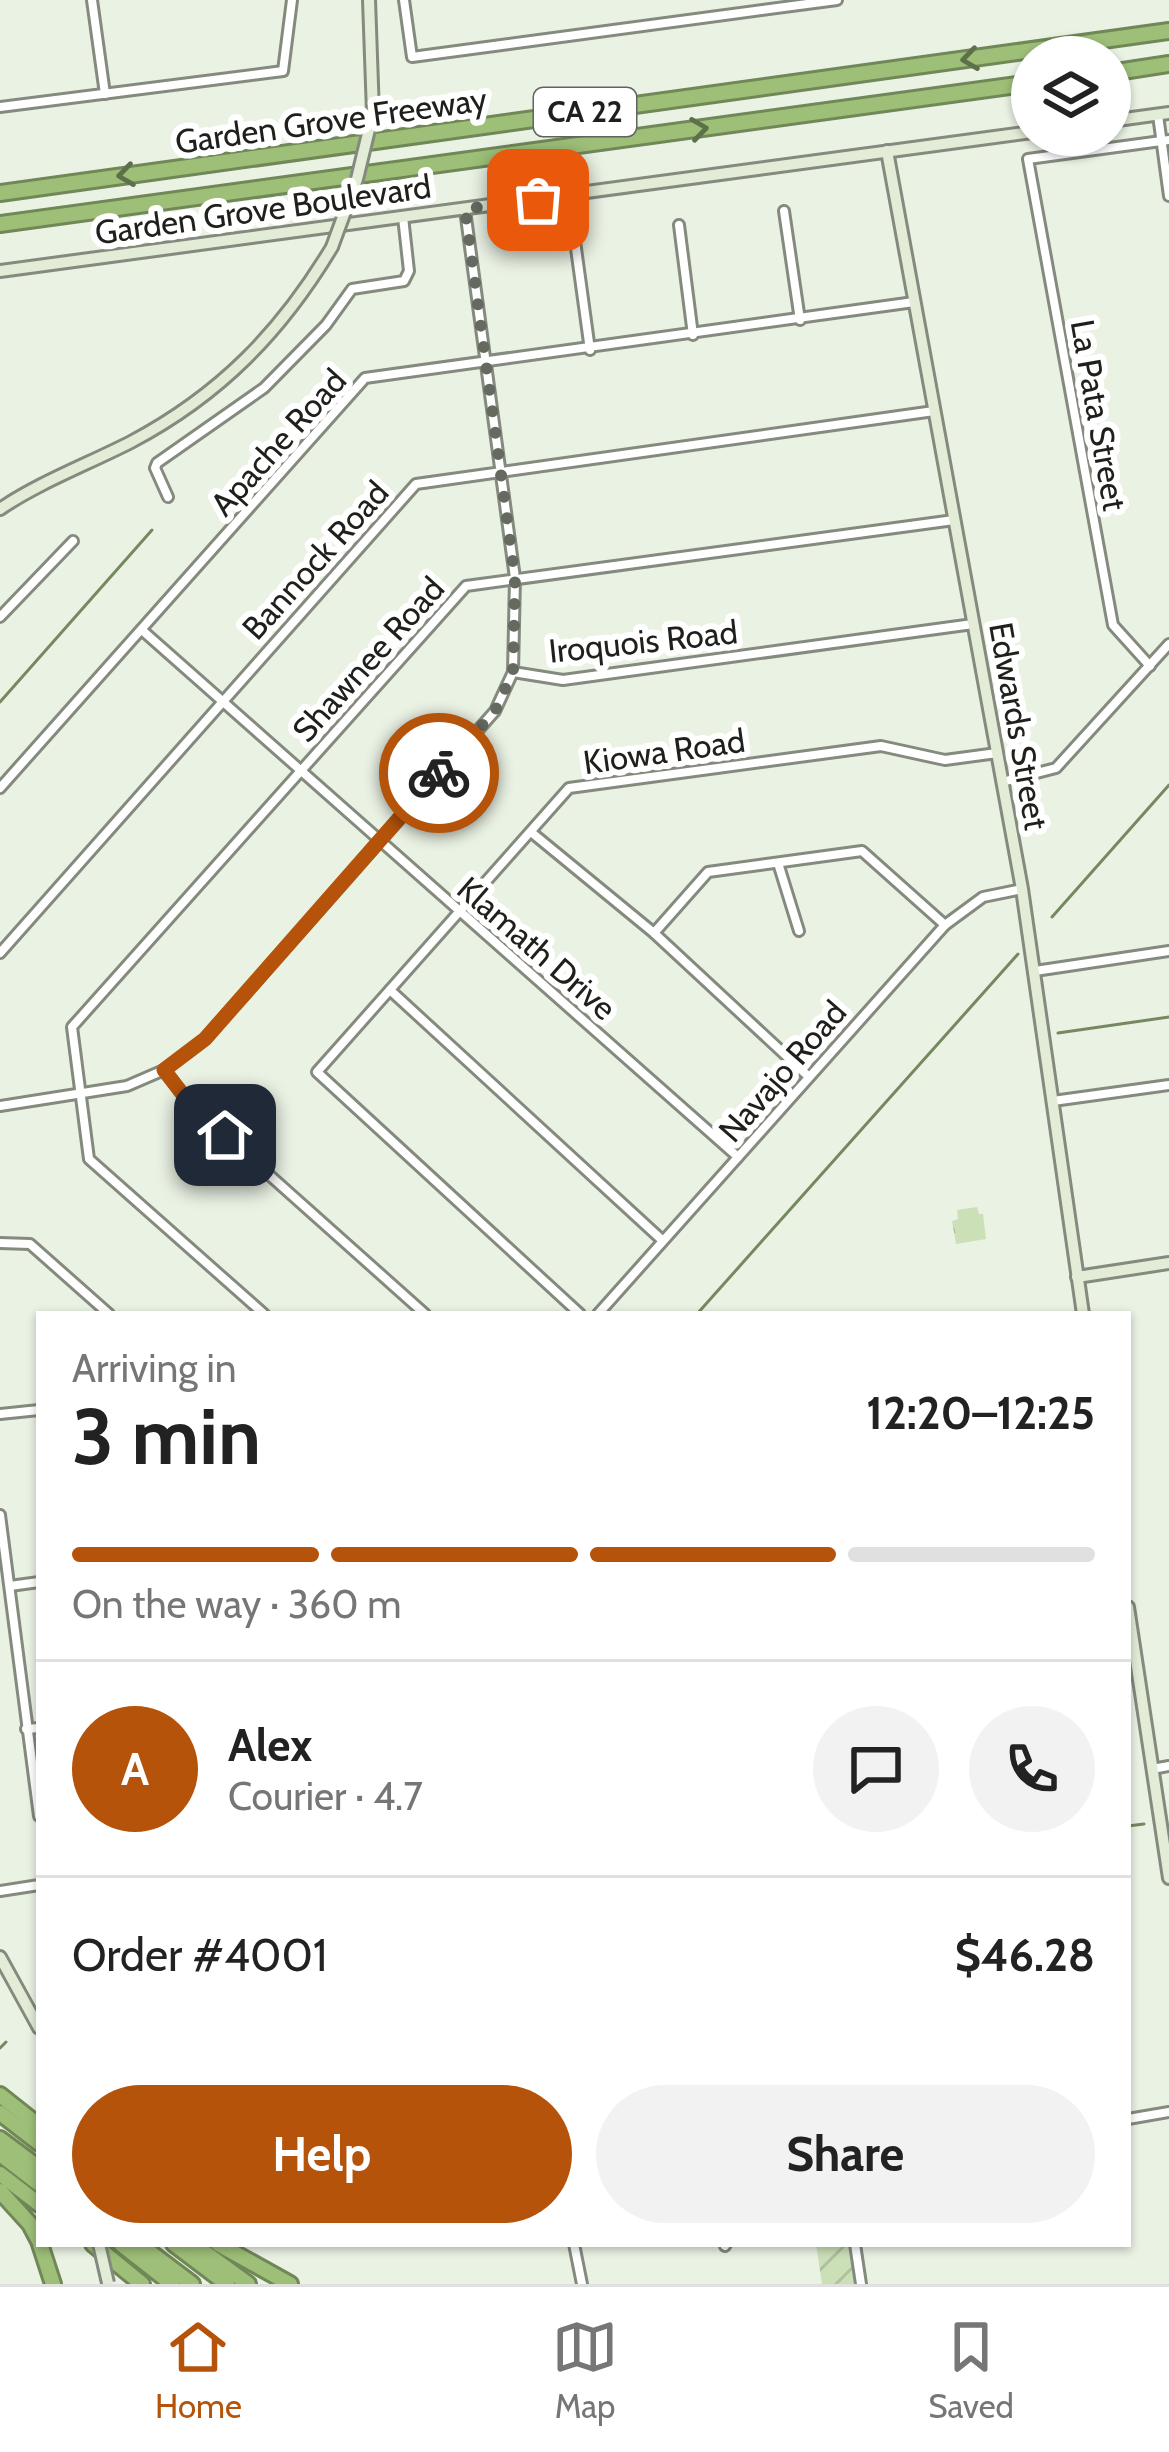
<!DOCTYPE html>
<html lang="en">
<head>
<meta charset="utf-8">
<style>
  body { margin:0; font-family:Cabin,sans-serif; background:#f2f2f2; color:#222; height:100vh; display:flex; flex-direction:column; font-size:45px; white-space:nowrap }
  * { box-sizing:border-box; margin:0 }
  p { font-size:39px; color:#767676 }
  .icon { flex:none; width:66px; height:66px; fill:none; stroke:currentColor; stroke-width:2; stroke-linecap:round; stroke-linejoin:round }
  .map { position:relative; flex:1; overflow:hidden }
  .details { position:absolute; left:36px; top:1311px; width:1095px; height:936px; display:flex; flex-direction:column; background:#fff; border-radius:0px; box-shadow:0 3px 9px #0004 }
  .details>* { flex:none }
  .controls { position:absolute; left:1011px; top:36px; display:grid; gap:24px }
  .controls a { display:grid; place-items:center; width:120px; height:120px; border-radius:50%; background:#fff; box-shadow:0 3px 9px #0004; font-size:60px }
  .pin { position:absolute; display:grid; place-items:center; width:102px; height:102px; color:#fff; margin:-51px; border-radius:24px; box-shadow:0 6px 18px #0006 }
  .courier { position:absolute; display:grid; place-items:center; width:120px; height:120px; margin:-60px; border:9px solid #b45309; border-radius:50%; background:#fff; color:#222; box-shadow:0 3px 15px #0007 }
  .headline em { font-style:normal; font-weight:700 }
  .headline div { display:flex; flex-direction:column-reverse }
  .headline { display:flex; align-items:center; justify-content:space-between; height:204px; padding:0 36px }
  h1 { font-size:78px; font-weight:700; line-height:90px }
  .bar { display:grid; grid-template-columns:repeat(4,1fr); gap:18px 12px; align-content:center; height:144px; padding:0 36px }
  .bar i { height:15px; border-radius:9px; background:#e0e0e0 }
  .bar .selected { background:#b45309 }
  .bar p { grid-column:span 4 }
  .line { display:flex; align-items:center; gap:30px; padding:0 36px; border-top:3px solid #e0e0e0 }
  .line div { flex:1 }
  .round { display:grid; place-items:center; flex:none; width:126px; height:126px; border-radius:63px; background:#f2f2f2 }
  .action { display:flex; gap:24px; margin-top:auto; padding:24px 36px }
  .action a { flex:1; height:138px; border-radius:72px; background:#b45309; color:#fff; font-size:48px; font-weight:700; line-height:138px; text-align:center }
  .action a+a { background:#f2f2f2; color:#222 }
  .dock { display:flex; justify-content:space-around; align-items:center; height:168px; border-top:3px solid #e0e0e0; background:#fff; font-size:33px; color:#767676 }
  .dock a { display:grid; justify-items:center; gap:6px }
  .dock .selected { color:#b45309 }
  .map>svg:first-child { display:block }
  .forest { fill:url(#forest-crowns) }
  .garden { fill:url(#garden-furrows) }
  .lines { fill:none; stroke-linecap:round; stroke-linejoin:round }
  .stream { stroke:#758860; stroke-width:3 }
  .street-casing { stroke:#848a7e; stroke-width:14 }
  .secondary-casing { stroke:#848a7e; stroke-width:16 }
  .highway-casing { stroke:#708757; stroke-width:20 }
  .street { stroke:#fff; stroke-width:8 }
  .secondary { stroke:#e2ecd6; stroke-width:10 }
  .highway { stroke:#9dbf78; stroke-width:14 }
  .secondary-bridge-casing { stroke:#848a7e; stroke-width:16; stroke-linecap:butt }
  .secondary-bridge { stroke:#e2ecd6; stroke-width:10 }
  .oneway { stroke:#5d704a }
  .done { stroke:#656a61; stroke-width:12; stroke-dasharray:0 21.6 }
  .route { stroke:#b45309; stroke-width:15 }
  .labels { text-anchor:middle; stroke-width:12; stroke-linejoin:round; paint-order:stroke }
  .shield { fill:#fff; stroke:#61635f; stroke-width:3 }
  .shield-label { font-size:30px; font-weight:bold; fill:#1d201b }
  .street-label { font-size:33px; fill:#1d201b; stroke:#fff }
</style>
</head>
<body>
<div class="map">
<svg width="1169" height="2284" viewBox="0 0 1169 2284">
  <defs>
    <pattern id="forest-crowns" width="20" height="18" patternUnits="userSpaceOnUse" patternTransform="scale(3)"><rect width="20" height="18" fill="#cce0b8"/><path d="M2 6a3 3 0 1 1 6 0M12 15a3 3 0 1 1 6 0" fill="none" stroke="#afc09e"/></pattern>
    <pattern id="garden-furrows" width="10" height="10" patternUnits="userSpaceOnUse" patternTransform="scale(3)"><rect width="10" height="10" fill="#cce0b8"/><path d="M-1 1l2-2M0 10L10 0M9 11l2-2" fill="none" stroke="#afc09e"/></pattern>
  </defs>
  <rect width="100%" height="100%" fill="#eaf2e4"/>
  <path class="forest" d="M977,1207L979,1214H983L986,1239L956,1244L952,1221L958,1219L957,1210Z"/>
  <path class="garden" d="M816,2244H850L856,2284H822Z"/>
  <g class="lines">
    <g class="stream">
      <path d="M0,702L152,530"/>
      <path d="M1052,917L1169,785"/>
      <path d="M1058,1033L1169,1017"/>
      <path d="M697,1314L1018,954"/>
      <path d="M1128,1826L1144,1824"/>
      <path d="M0,2048L6,2042"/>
    </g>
    <defs>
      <g id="street">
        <path d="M92,0L105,94"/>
        <path d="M404,0L412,57L837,0"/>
        <path d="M0,107L283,71L292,0"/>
        <path d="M1158,115L1169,196"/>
        <path d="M465,210L515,578L513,672"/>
        <path d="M784,211L800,320"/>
        <path d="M679,225L693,335"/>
        <path d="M575,241L590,350"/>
        <path d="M168,497L155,468L157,463L264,388L326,325L352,289L404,281L409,271L403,217"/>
        <path d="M0,617L73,541"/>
        <path d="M143,631L738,1157"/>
        <path d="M1150,666L1113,625L1028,159L1169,140"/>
        <path d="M1002,782L1056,768L1169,644"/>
        <path d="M0,788L365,378L914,302"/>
        <path d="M531,832L654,933L808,1076"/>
        <path d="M778,863L799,931"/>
        <path d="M654,933L708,872L862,851L945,925"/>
        <path d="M0,953L416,484L934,411"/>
        <path d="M1035,971L1169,951"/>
        <path d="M390,990L662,1240"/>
        <path d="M164,1070L191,1105L425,1314"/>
        <path d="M1053,1101L1169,1085"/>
        <path d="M0,1106L127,1086L164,1070L205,1039L495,711L513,672L563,680L973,624"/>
        <path d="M0,1243L30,1244L109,1314"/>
        <path d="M264,1314L89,1159L72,1027L466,586L954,520"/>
        <path d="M580,1314L317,1072L569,788L881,746L945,760L997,753"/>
        <path d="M598,1314L945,925L983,897L1022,889"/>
        <path d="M0,1414L39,1410"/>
        <path d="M0,1515L39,1816"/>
        <path d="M10,1586L39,1582"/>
        <path d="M26,1729L39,1728"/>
        <path d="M1152,1769L1169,1766"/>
        <path d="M0,1891L39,1885"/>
        <path d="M1128,2119L1169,2112"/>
        <path d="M574,2244L582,2284"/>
        <path d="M855,2244L861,2284"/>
        <path d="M725,2246L726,2244"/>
      </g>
      <g id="secondary">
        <path d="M369,0L373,113"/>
        <path d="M1110,121L1169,113"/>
        <path d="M887,151L1022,889L1083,1314"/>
        <path d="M0,271L1032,132"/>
        <path d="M0,509C40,482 88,464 131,442C220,395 281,332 332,247"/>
        <path d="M1077,1277L1169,1263"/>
        <path d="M1128,1607L1169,1878"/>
        <path d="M0,1957L39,2028"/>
      </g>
      <g id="highway">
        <path d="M1110,73L1169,64"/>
        <path d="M0,193L1169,31"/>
        <path d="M0,224L1032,83"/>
        <path d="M0,2095L39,2126"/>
        <path d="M0,2113L39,2143"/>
        <path d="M0,2139L39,2168"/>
        <path d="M0,2154L39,2184"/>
        <path d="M0,2174L39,2204"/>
        <path d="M0,2191L30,2224L39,2241"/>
        <path d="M40,2244L53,2284"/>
        <path d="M93,2244L142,2284"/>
        <path d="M121,2244L172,2284"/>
        <path d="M139,2244L192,2284"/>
        <path d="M174,2244L227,2284"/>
        <path d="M193,2244L248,2284"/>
        <path d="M218,2244L290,2284"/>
      </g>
    </defs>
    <use href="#street" class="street-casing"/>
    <use href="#secondary" class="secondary-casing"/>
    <use href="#highway" class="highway-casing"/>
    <use href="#street" class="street"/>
    <use href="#secondary" class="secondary"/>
    <use href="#highway" class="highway"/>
    <defs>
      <g id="secondary-bridge">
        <path d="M332,247L357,179L373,113"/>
        <path d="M99,2244L108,2283"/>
      </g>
    </defs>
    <use href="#secondary-bridge" class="secondary-bridge-casing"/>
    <use href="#secondary-bridge" class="secondary-bridge"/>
  </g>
  <defs><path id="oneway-chevron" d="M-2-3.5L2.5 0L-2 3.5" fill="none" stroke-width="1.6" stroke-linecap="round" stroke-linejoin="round" transform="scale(3)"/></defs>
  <g class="oneway">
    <use href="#oneway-chevron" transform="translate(970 59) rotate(172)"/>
    <use href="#oneway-chevron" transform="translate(699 129) rotate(-8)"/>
    <use href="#oneway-chevron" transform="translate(126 175) rotate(172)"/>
  </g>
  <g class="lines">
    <path class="done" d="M439,773L495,711L513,672L515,578L465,209L538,200"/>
    <path class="route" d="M225,1135L191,1105L164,1070L205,1039L439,773"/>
  </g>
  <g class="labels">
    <rect class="shield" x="534" y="88" width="102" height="48" rx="9"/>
    <g class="shield-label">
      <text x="585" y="122">CA 22</text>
    </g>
    <g class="street-label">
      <text transform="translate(331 120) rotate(-8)" y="12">Garden Grove Freeway</text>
      <text transform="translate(263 209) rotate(-8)" y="12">Garden Grove Boulevard</text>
      <text transform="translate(1099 415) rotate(80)" y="12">La Pata Street</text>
      <text transform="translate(278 442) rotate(-48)" y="12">Apache Road</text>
      <text transform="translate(315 560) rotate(-48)" y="12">Bannock Road</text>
      <text transform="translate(643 641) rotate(-6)" y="12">Iroquois Road</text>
      <text transform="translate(368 659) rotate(-48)" y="12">Shawnee Road</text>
      <text transform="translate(1019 726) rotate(80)" y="12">Edwards Street</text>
      <text transform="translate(664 751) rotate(-8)" y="12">Kiowa Road</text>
      <text transform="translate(537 948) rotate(41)" y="12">Klamath Drive</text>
      <text transform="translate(782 1071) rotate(-49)" y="12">Navajo Road</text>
    </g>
  </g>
</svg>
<div class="controls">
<a><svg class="icon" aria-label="layers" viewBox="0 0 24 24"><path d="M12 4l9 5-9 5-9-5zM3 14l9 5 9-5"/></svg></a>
</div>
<div class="pin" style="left:538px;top:200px;background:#ea580c"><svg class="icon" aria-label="bag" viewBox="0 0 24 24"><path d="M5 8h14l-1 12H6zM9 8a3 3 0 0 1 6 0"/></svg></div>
<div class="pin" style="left:225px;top:1135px;background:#1f2937"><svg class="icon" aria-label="home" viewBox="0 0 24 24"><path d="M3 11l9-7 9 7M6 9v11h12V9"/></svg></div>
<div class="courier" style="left:439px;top:773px"><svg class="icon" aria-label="bike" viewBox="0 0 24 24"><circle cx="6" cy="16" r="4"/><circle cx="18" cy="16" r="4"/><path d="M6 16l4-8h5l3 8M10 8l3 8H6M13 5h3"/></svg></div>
<section class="details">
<div class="headline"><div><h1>3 min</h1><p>Arriving in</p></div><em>12:20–12:25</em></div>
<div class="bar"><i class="selected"></i><i class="selected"></i><i class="selected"></i><i></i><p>On the way · 360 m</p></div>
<div class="line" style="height:216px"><b class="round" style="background:#b45309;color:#fff">A</b><div><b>Alex</b><p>Courier · 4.7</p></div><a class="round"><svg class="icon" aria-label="chat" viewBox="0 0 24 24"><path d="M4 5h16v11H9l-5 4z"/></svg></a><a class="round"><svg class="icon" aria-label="phone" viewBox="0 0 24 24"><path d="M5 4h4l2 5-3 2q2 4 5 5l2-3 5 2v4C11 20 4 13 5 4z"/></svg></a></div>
<div class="line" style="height:156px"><div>Order #4001</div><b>$46.28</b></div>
<div class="action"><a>Help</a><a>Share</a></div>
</section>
</div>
<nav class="dock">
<a class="selected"><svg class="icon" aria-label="home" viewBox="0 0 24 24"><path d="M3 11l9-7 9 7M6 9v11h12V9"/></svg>Home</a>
<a><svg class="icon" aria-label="map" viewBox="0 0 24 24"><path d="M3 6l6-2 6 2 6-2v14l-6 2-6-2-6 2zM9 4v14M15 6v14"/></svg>Map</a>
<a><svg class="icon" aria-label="saved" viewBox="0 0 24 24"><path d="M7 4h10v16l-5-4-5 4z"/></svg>Saved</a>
</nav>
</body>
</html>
